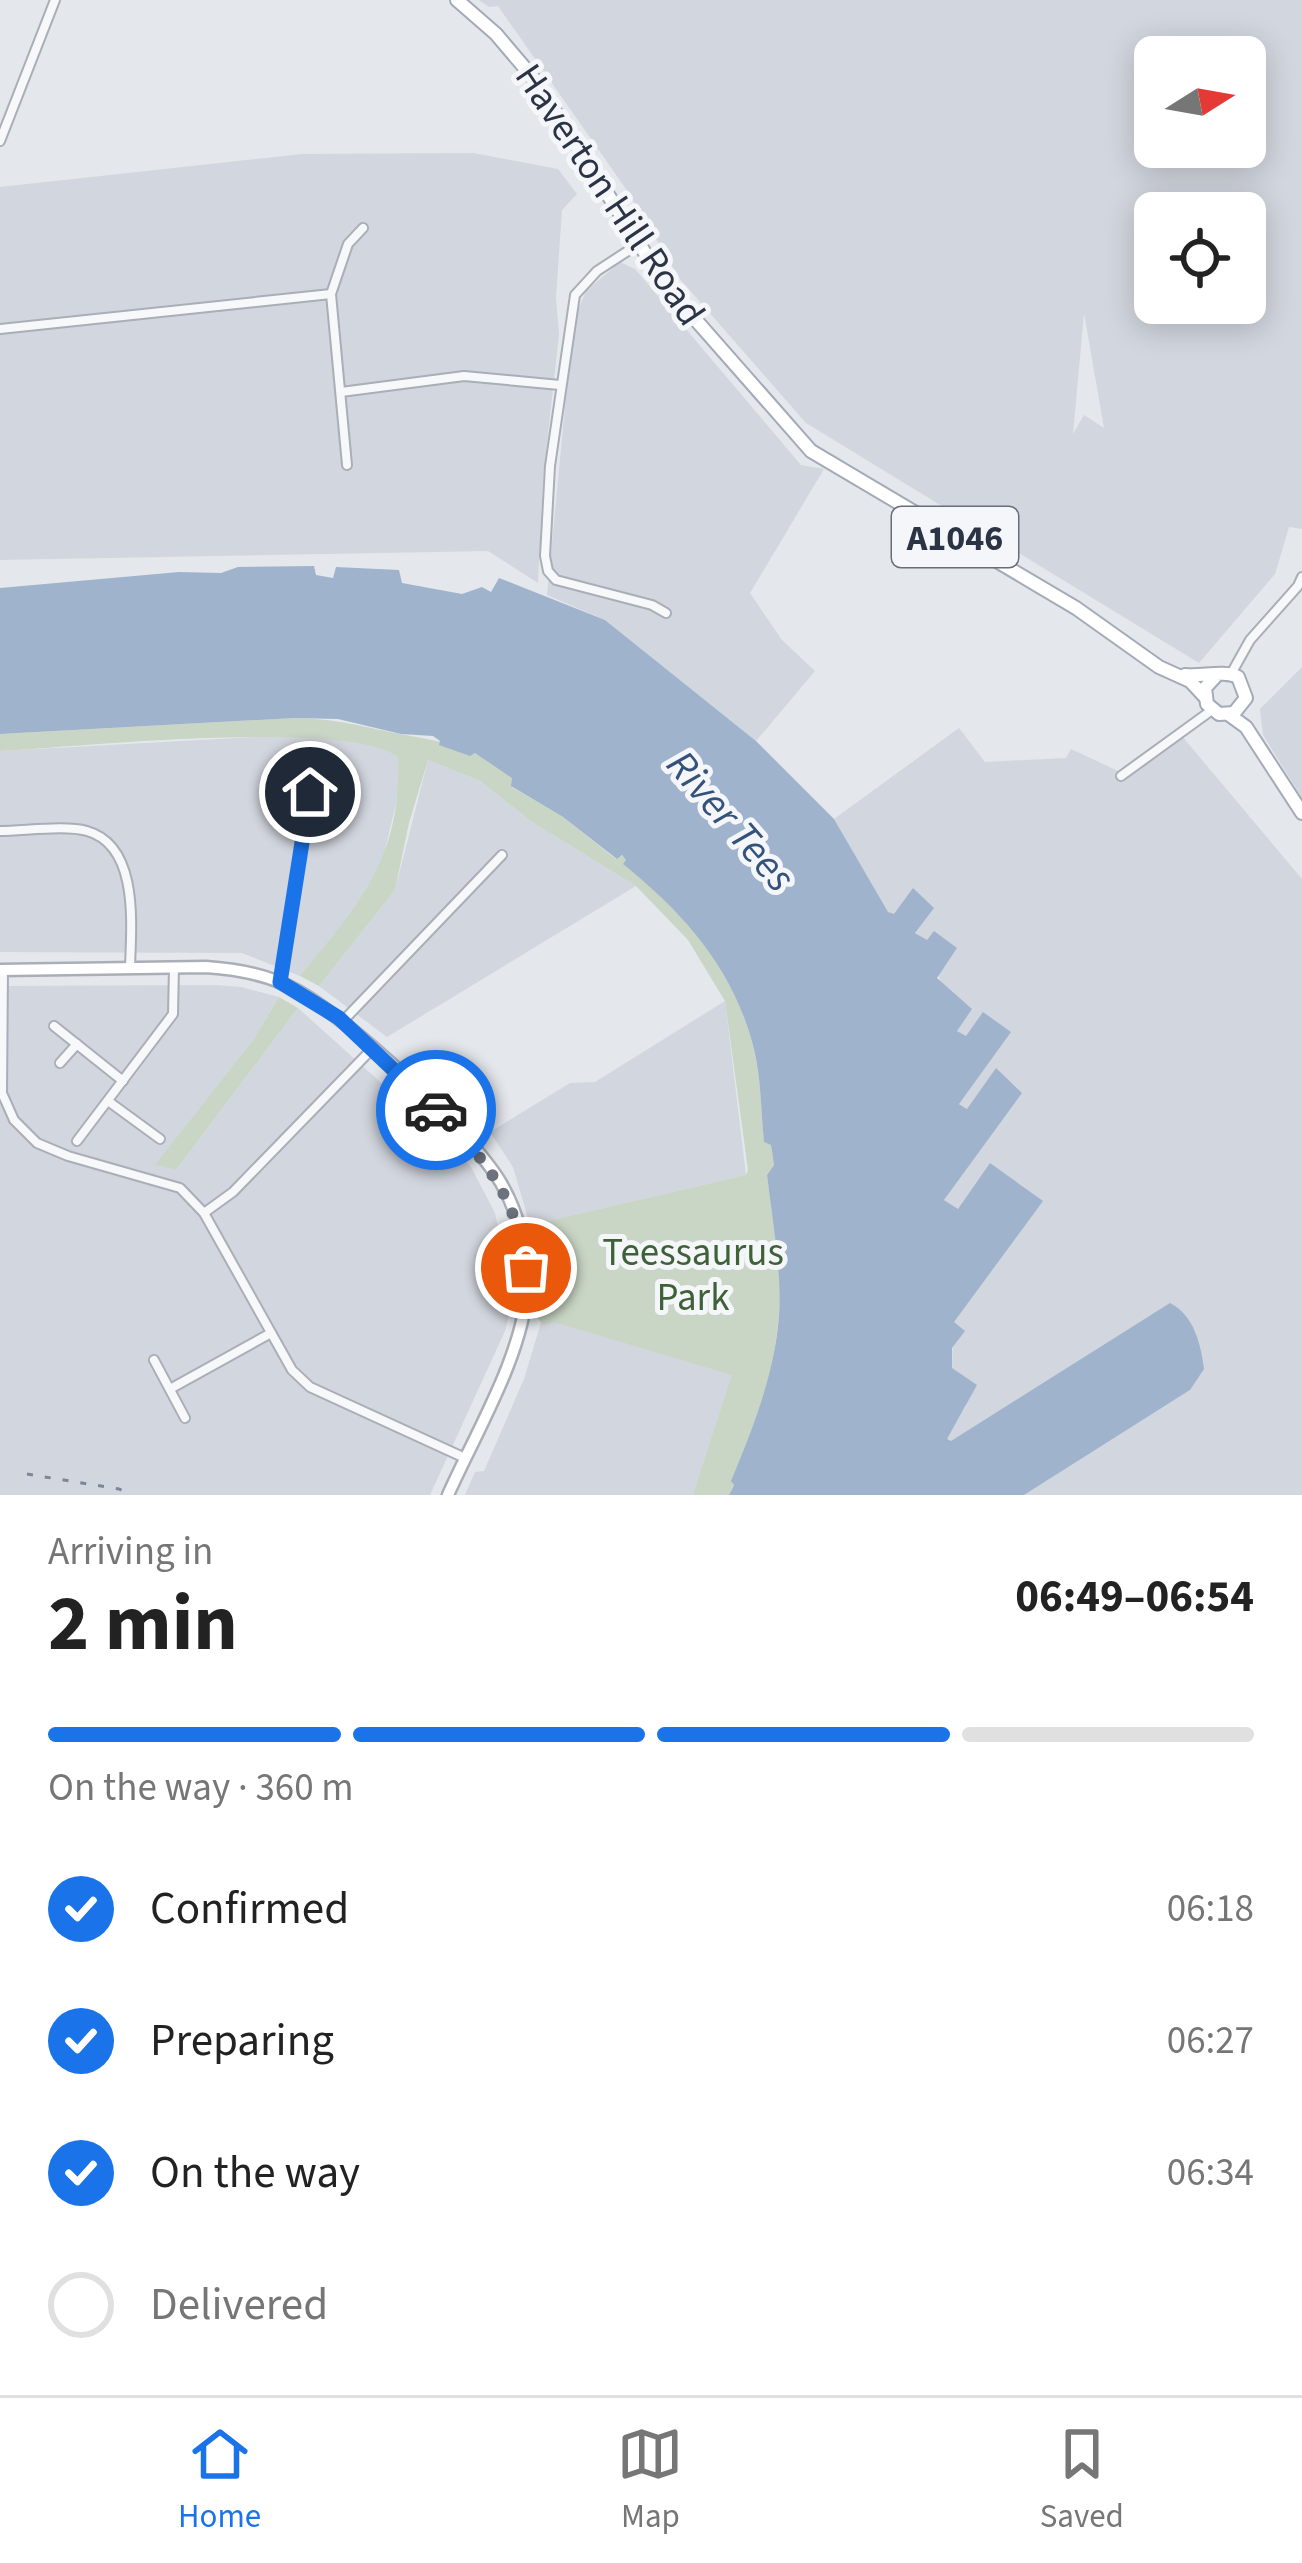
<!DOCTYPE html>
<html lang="en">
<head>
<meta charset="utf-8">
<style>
  body { margin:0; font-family:"Source Sans 3",sans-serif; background:#f2f2f2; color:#222; height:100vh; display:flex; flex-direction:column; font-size:45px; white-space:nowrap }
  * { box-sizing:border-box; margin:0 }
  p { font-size:39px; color:#767676 }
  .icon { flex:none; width:66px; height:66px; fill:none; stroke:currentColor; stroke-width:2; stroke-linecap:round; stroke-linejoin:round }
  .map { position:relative; height:1495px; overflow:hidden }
  .sheet { display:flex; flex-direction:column; background:#fff; flex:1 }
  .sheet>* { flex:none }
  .needle { width:78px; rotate:79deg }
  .buttons { position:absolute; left:1134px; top:36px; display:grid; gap:24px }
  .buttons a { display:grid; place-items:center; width:132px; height:132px; border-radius:18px; background:#fff; box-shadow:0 6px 30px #0003; font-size:60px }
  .pin { position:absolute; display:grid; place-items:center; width:102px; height:102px; color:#fff; margin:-51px; border:6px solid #fff; border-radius:50%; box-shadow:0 3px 12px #0007 }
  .courier { position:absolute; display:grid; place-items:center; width:120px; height:120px; margin:-60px; border:9px solid #1a73e8; border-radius:50%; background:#fff; color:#222; box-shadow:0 3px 15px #0007 }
  .headline em { font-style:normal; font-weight:700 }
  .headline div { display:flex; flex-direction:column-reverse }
  .headline { display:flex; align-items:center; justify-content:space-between; height:204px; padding:0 48px }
  h1 { font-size:78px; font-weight:700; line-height:90px }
  .bar { display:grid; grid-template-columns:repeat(4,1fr); gap:18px 12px; align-content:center; height:144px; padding:0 48px }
  .bar i { height:15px; border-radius:9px; background:#e0e0e0 }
  .bar .active { background:#1a73e8 }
  .bar p { grid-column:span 4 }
  ol { padding:0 48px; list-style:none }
  li { display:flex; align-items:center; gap:36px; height:132px }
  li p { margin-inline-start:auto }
  li .icon { padding:12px; border-radius:50%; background:#1a73e8; color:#fff; stroke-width:4 }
  li:last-child { color:#767676 }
  li i { width:66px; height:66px; border:6px solid #e0e0e0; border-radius:50% }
  .tab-bar { display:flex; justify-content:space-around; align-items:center; height:168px; border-top:3px solid #e0e0e0; background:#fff; font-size:33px; color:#767676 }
  .tab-bar a { display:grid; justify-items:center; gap:6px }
  .tab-bar .active { color:#1a73e8 }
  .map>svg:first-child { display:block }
  .built { fill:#d2d6de; fill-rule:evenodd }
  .green { fill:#c9d6c5 }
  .water { fill:#9fb4cc }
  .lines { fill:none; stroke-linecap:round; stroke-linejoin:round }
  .street-casing { stroke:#a9aeb7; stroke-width:12 }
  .secondary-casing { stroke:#a9aeb7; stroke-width:15 }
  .primary-casing { stroke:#a3abb8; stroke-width:16 }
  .street { stroke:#f7f8fa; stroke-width:8 }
  .secondary { stroke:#fff; stroke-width:10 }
  .primary { stroke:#fff; stroke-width:12 }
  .rail { stroke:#7d8696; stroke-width:3; stroke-dasharray:6 12; stroke-linecap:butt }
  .done { stroke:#6c737f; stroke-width:12; stroke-dasharray:0 21.6 }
  .route { stroke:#1a73e8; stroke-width:15 }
  .labels { text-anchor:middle; stroke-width:10; stroke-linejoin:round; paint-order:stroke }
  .shield { fill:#f4f6f9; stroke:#676e7b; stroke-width:3 }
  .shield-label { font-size:36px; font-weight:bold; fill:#2b3445 }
  .street-label { font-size:39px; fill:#2b3445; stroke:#f4f6f9 }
  .park-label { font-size:39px; fill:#3f6138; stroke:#f4f6f9 }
  .water-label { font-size:42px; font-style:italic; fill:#34527a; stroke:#f4f6f9 }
</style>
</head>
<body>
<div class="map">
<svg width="1302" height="1495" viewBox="0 0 1302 1495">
  <rect width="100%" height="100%" fill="#e4e7ec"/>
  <g class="built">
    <path d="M479,0H1302V529L1289,527L1275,574L1199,663L806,423L680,279L626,189L498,6L489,7ZM1155,57H1245V147H1155ZM1155,213H1245V303H1155ZM1084,313L1104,428L1084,415L1073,434Z"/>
    <path d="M473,153L558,169L577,194L562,210L556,298L559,334L543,480L538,583L488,551L0,560V187L302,154Z"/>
    <path d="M620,262L635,269L801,465L824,469L750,593L782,640L815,671L756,741L605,620L547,595L573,323L586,291Z"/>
    <path d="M1302,667V798L1263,735L1260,709Z"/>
    <path d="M959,728L985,762L1066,758L1071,749L1118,771L1176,729L1302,879V1495H1024L1190,1390L951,1442L946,1439L966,1406L952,1369L957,1209L944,1200L1021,1093L967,1109L958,1103L965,1037L957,1031L927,941L887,912L834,819Z"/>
    <path d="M254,737H339L387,748L398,757L399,791L383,858L362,902L300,976L242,953L0,952V751Z"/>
    <path d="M428,760L480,781L532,822L636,886L387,1037L319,986L395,890Z"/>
    <path d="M215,985L241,987L279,997L253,1040L156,1165L176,1170L298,1008L447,1142L471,1167L495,1213L513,1299L505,1331L430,1495H0V986Z"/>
    <path d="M725,1001L746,1175L530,1225L513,1167L490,1132L570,1083L595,1082Z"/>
    <path d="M543,1316L736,1373L693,1495H465L475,1472L484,1471L524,1379Z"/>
  </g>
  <g class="green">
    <path d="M295,718C338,719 360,726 400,734C438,741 482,747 513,778L512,787L563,817L616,859L621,855L627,860L624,864C686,915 734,970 754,1049C761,1078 761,1112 764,1141L771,1145L774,1165L767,1175C771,1212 779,1250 780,1287C780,1355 758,1433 729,1495H693L732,1375L554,1322L543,1325L534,1313L537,1267L530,1225L746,1175L748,1170L725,1001L688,940L636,886L532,822L480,781L428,760L409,823L395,890L319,986L300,976C360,903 402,857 398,757C349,718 75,747 0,751V734Z"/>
    <path d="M279,997L298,1008L176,1170L155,1165L253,1040Z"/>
  </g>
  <path class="water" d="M314,566L316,575L333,578L336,567L399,570L402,583L462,594L482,587L491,592L499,578L605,620L756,741L834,819L888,912L894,914L913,888L934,908L915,933L927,940L934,931L957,948L937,978L972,1009L957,1031L966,1036L983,1012L1011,1032L959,1104L967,1109L996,1068L1022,1093L944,1200L958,1209L990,1163L1043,1201L954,1322L965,1331L952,1348V1368L977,1385L947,1439L951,1441L1170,1303C1194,1315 1201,1345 1204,1369L1190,1390L1024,1495H729L734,1485L731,1481C758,1416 784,1350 779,1279C777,1244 771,1209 767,1175L774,1165L771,1145L764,1142C761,1112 761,1078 754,1049C734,970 686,915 623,864L626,860L622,855L617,859L563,817L511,786L512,778L475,753L470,756L439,745L440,741L433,736L401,734L338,719L295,718L0,734V588L179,572L221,573L238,567Z"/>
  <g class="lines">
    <defs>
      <g id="street">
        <path d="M0,141L55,0"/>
        <path d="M637,245L597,271L575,295L550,466L545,556L548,571L556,580L652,605L666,613"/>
        <path d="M0,329L331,294"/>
        <path d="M341,392L464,376L560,385"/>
        <path d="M347,465L331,294L348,244L363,228"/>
        <path d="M1231,674L1250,640L1298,586L1302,577"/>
        <path d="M1121,776L1212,710"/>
        <path d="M276,786L310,792L280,982"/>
        <path d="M310,792L331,795"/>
        <path d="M0,831C24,831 65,825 87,831C140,846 131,927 130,968"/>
        <path d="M3,970L2,1093L14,1120L37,1143L68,1156L180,1188L204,1213L292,1370L310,1387L465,1458"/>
        <path d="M343,1021L502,855"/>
        <path d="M54,1026L123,1081"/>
        <path d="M60,1063L77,1044"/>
        <path d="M108,1101L160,1139"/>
        <path d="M77,1141L173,1014L174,967"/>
        <path d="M204,1213L233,1192L372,1049"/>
        <path d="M154,1360L185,1418"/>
        <path d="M170,1389L271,1333"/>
      </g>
      <path id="secondary" d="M0,970L206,967C236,969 267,974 294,989C348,1017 470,1131 501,1183C519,1214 529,1254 527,1289C523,1355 475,1434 448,1495"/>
      <g id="primary">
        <path d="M457,0L496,34L535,80L666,286L811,451L1076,608L1159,667L1190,681L1205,697"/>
        <path d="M1185,675C1202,677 1223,670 1238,677L1246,698L1234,713L1219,714L1207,704L1205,688L1216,676"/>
        <path d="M1228,714L1246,727L1302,813"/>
      </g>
    </defs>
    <use href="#street" class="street-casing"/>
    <use href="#secondary" class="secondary-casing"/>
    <use href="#primary" class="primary-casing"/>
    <use href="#street" class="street"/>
    <use href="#secondary" class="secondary"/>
    <use href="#primary" class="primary"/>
    <path class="rail" d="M27,1474L119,1489L132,1495"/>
  </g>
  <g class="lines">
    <path class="done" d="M436,1110C484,1156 518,1200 526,1268"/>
    <path class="route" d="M310,792L280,982L339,1018L436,1110"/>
  </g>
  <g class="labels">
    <rect class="shield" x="892" y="507" width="126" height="60" rx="9"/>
    <g class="shield-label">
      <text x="955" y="550">A1046</text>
    </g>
    <g class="street-label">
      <text transform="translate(611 194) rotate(56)" y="14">Haverton Hill Road</text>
    </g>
    <g class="park-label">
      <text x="693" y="1265">Teessaurus<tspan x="693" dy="45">Park</tspan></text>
    </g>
    <g class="water-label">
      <text transform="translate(732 820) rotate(49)" y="15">River Tees</text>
    </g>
  </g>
</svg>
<div class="buttons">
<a><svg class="needle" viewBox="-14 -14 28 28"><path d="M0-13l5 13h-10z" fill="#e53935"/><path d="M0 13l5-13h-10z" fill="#767676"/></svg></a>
<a><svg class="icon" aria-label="locate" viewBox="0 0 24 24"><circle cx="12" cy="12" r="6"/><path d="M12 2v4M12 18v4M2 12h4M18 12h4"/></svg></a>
</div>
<div class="pin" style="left:526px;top:1268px;background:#ea580c"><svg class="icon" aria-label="bag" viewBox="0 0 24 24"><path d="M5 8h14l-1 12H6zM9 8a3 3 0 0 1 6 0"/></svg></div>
<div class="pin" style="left:310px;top:792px;background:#1f2937"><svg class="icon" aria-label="home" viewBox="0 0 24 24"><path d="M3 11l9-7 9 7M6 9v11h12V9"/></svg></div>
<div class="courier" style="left:436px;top:1110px"><svg class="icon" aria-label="car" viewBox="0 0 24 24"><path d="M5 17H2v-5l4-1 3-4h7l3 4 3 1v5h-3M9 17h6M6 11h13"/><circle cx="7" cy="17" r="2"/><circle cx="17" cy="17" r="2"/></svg></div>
</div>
<section class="sheet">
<div class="headline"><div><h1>2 min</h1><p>Arriving in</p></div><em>06:49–06:54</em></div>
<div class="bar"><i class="active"></i><i class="active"></i><i class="active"></i><i></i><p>On the way · 360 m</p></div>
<ol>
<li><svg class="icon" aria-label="check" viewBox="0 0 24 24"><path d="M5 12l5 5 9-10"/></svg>Confirmed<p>06:18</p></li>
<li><svg class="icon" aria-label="check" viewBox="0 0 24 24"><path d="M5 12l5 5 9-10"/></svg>Preparing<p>06:27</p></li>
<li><svg class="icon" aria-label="check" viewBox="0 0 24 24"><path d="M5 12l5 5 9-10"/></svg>On the way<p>06:34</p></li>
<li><i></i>Delivered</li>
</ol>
</section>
<nav class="tab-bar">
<a class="active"><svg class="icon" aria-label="home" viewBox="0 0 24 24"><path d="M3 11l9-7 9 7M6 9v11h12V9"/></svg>Home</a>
<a><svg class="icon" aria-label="map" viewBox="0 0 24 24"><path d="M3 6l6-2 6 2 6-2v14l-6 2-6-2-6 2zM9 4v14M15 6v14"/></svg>Map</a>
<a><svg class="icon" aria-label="saved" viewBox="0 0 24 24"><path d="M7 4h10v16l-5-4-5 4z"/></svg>Saved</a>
</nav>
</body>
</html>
